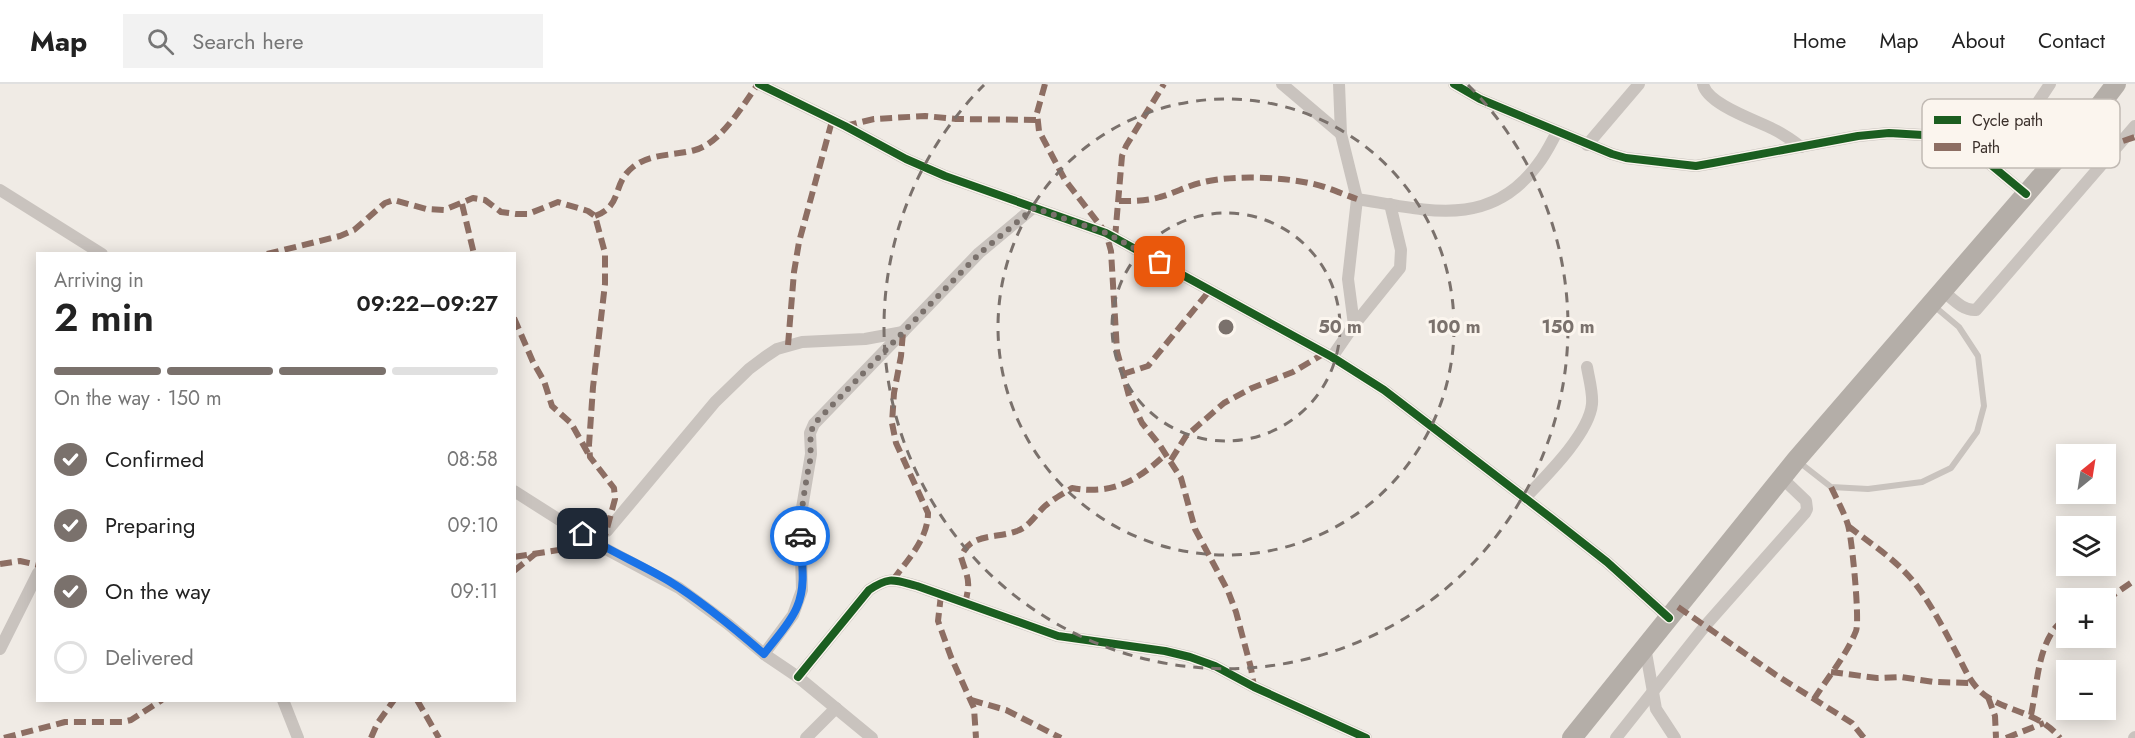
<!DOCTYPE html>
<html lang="en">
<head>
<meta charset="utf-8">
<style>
  body { margin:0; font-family:Jost,sans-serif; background:#f2f2f2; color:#222; height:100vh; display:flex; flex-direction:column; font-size:22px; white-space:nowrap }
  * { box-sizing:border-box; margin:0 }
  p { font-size:20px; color:#767676 }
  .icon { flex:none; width:33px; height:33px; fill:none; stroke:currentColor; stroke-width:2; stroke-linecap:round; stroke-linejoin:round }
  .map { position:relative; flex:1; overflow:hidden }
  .panel { position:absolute; left:36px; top:168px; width:480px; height:450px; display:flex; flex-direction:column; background:#fff; border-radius:0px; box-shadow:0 3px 15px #0003 }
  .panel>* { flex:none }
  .needle { width:39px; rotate:30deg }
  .fabs { position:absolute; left:2056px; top:360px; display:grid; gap:12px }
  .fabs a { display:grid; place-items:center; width:60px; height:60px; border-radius:0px; background:#fff; box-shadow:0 3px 15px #0003; font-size:30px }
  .pin { position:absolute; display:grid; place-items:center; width:51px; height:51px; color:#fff; margin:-26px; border-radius:12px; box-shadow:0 3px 9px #0006 }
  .courier { position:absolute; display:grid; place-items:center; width:60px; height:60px; margin:-30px; border:4px solid #1a73e8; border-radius:50%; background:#fff; color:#222; box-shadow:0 2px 8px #0007 }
  .overview em { font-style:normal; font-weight:600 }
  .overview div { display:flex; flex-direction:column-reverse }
  .overview { display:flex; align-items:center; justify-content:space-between; height:102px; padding:0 18px }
  h1 { font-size:39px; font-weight:600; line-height:45px }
  .bar { display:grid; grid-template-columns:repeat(4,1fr); gap:9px 6px; align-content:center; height:72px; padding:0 18px }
  .bar i { height:8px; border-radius:4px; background:#e0e0e0 }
  .bar .selected { background:#7a716c }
  .bar p { grid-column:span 4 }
  ol { padding:0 18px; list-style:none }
  li { display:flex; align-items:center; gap:18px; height:66px }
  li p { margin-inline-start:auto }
  li .icon { padding:6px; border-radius:50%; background:#7a716c; color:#fff; stroke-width:4 }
  li:last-child { color:#767676 }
  li i { width:33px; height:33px; border:3px solid #e0e0e0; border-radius:50% }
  header { display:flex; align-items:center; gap:36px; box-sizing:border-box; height:84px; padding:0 30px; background:#fff; border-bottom:2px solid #e0e0e0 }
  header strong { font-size:28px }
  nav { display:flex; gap:33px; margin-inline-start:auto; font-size:21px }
  .search { width:420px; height:54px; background:#f2f2f2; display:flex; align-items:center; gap:15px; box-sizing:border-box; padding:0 21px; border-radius:0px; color:#767676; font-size:22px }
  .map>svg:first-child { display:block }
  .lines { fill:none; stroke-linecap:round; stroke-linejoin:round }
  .service { stroke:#c9c3be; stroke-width:6 }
  .minor { stroke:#c9c3be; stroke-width:12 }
  .trunk { stroke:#b4aea8; stroke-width:20 }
  .quiet { stroke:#8d6e63; stroke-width:6; stroke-dasharray:12 6; stroke-linecap:butt }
  .cycleway-casing { stroke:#fbf5ee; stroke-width:11 }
  .cycleway { stroke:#1b5e20; stroke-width:8 }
  .done { stroke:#7a716c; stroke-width:6; stroke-dasharray:0 10.8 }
  .route { stroke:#1a73e8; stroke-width:8 }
  .ring { fill:none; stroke:#7a716c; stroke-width:3; stroke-dasharray:10 8 }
  .key { fill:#fbf5ee; stroke:#c1bab4; stroke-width:1.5 }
  .key-label { font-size:16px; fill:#3b302b }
  .centre { fill:#7a716c; stroke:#fbf5ee; stroke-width:3 }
  .ring-label { font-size:18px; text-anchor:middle; font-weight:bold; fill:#7a716c; stroke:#fbf5ee; stroke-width:6; stroke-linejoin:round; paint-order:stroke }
</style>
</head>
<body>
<header>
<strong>Map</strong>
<div class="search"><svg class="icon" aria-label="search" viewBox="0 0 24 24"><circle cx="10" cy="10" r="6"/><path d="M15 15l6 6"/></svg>Search here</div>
<nav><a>Home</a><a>Map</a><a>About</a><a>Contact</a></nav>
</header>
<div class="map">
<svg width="2135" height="654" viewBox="0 0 2135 654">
  <rect width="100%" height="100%" fill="#f0ebe5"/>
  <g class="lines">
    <path class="service" d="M1799,378L1831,403L1868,405L1922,398L1951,384L1977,348L1984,322L1978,272L1959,243L1934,222"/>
    <g class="minor">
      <path d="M759,0L845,42L906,75L945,92L1106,149L1332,273L1384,306L1551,434L1607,478L1669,534"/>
      <path d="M1282,0L1341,50"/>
      <path d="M1454,0L1480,15L1612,70L1626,74L1678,80L1696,82L1713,79L1858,52L1889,49L1940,52L1973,66L2026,110"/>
      <path d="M1703,0C1707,20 1755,36 1773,45C1783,50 1792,56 1801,63"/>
      <path d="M1587,61L1639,0"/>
      <path d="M1995,83L2050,0"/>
      <path d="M0,106L102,170"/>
      <path d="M1357,115C1426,126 1490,146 1538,80C1546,70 1551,59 1557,48"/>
      <path d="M1943,207C1953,215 1963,227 1976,226L2135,42"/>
      <path d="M1354,241L1400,184L1401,166L1390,120"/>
      <path d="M1332,273L1354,241L1348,195L1357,115L1341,50L1339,0"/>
      <path d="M514,407L602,463L679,504L728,540L764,570L798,593L872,654"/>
      <path d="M1525,414C1546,392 1589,350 1592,320C1593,308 1589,295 1587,283"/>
      <path d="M607,447L715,318L749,285L765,273L777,265L802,258L865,255L903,248"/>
      <path d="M1645,563L1656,625L1675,654"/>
      <path d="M0,565L38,489"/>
      <path d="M764,570L793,531L802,506L800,436L811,370L810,349L814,340L979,169L1033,124"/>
      <path d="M798,593L869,506C890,492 894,496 917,502L1058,552L1165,567L1190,573L1215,582L1254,603L1366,654"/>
      <path d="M283,616L298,654"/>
      <path d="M806,654L836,624"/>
      <path d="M1616,654L1705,542L1805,429L1807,425L1806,417L1782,394"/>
      <path d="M2134,654L2135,653"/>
    </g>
    <path class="trunk" d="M1572,654L1796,376L2078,50L2116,0"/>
    <g class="quiet">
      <path d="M1045,0L1037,29L1039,47L1065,96L1106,149L1111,167L1117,267L1129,312L1142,339L1159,360L1181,394L1195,445L1228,507L1236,528L1251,584L1254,603"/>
      <path d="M845,42L874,35L925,32L956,35L1037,36"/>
      <path d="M2123,57L2135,53"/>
      <path d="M1119,117C1133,117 1147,117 1160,113C1175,109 1189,101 1204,98C1233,91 1281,93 1309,99C1326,102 1342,110 1357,115"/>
      <path d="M462,120L474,170"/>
      <path d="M595,132C624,121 611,100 633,83C651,69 673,72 695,66C721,59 743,21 758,0"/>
      <path d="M1115,154L1122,72L1126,62L1164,0"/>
      <path d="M267,170L340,152L354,146L385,119L394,116L426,125L444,126L473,114L485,116L501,128L516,130H528L558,118L588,127L595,132L605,169V200L593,303L589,361L590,373L614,404L615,415L602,463L565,465L514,473"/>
      <path d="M514,234L533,278L544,297L552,322L571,339L589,371"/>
      <path d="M788,261L794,188L799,158L832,37"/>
      <path d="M1123,290L1148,282L1210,206"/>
      <path d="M1171,376L1186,352L1224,319L1252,304L1293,288L1325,269"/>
      <path d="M1848,442C1874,462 1901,479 1920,506C1934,526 1946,549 1957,570C1964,583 1968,594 1978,605C1999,628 2037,625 2060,654"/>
      <path d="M0,480L20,477L38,481"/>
      <path d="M514,487L535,470"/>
      <path d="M893,496C908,475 928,455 928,429L896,359L892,339L894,309L901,272L903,248"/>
      <path d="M941,511L938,537L951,573L974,624L976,654"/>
      <path d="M2106,516L2135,496"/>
      <path d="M965,520C971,495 968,496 961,473C970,448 997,455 1017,447C1029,443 1036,430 1045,422C1053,415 1063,410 1072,404C1113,411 1137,397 1166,370"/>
      <path d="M1678,523L1776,591L1852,639L1864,654"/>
      <path d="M1831,588L1877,594L1901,593L1934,598L1973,599"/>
      <path d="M1988,613L1995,632L1996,654"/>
      <path d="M1814,615C1828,593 1846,572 1856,547C1860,537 1852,454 1848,441C1844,428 1837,416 1831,403"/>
      <path d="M417,616L439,654"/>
      <path d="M971,616L1006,626L1061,654"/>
      <path d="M2031,631C2038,599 2037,553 2067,533"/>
      <path d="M4,654L65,638H122L131,636L162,616"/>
      <path d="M371,654L377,640L394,616"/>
      <path d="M2006,654L2044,639"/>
    </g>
    <defs>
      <g id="cycleway">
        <path d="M759,0L845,42L906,75L945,92L1106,149L1332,273L1384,306L1551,434L1607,478L1669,534"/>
        <path d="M1454,0L1480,15L1612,70L1626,74L1678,80L1696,82L1713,79L1858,52L1889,49L1940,52L1973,66L2026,110"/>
        <path d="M798,593L869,506C890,492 894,496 917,502L1058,552L1165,567L1190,573L1215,582L1254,603L1366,654"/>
      </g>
    </defs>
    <use href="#cycleway" class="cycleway-casing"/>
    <use href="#cycleway" class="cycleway"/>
  </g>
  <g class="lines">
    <path class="done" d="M800,452C801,426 805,402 810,377C812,363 808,353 814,340L980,169L1034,124L1106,149L1160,178"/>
    <path class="route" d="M583,450C611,468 641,480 669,497C703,518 734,544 764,570C775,555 790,540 797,523C807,500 801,475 800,452"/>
  </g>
  <g class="ring">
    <circle cx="1226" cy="243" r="114"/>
    <circle cx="1226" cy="243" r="228"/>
    <path d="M1468 1A342 342 0 1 1 984 1"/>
  </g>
  <rect x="1922" y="15" width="198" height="69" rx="9" class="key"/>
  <rect x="1934" y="32" width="27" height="8" fill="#1b5e20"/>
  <rect x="1934" y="59" width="27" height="8" fill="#8d6e63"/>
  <g class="key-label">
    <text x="1972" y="42">Cycle path</text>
    <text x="1972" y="69">Path</text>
  </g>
  <circle cx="1226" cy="243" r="9" class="centre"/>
  <g class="ring-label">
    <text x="1340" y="249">50 m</text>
    <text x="1454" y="249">100 m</text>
    <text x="1568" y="249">150 m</text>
  </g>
</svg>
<div class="fabs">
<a><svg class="needle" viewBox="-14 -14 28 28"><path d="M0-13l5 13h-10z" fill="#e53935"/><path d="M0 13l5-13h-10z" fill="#767676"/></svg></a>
<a><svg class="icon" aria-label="layers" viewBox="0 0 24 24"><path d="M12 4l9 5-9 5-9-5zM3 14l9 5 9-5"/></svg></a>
<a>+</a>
<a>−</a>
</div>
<div class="pin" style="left:1160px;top:178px;background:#ea580c"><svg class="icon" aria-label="bag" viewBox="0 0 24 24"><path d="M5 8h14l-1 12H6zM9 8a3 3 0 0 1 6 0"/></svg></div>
<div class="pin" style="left:583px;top:450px;background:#1f2937"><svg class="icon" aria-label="home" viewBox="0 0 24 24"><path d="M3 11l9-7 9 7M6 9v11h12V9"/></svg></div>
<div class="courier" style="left:800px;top:452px"><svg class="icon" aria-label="car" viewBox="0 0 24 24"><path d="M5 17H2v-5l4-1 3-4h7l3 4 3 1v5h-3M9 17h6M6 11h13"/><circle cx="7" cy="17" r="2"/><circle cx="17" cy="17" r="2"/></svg></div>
<section class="panel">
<div class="overview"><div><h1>2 min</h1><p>Arriving in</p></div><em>09:22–09:27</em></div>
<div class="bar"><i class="selected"></i><i class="selected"></i><i class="selected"></i><i></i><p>On the way · 150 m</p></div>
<ol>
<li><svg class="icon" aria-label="check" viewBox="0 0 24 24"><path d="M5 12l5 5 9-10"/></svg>Confirmed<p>08:58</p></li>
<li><svg class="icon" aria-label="check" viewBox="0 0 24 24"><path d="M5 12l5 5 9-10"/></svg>Preparing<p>09:10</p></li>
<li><svg class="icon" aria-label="check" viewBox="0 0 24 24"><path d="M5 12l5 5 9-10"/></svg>On the way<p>09:11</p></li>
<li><i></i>Delivered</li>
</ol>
</section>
</div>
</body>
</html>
